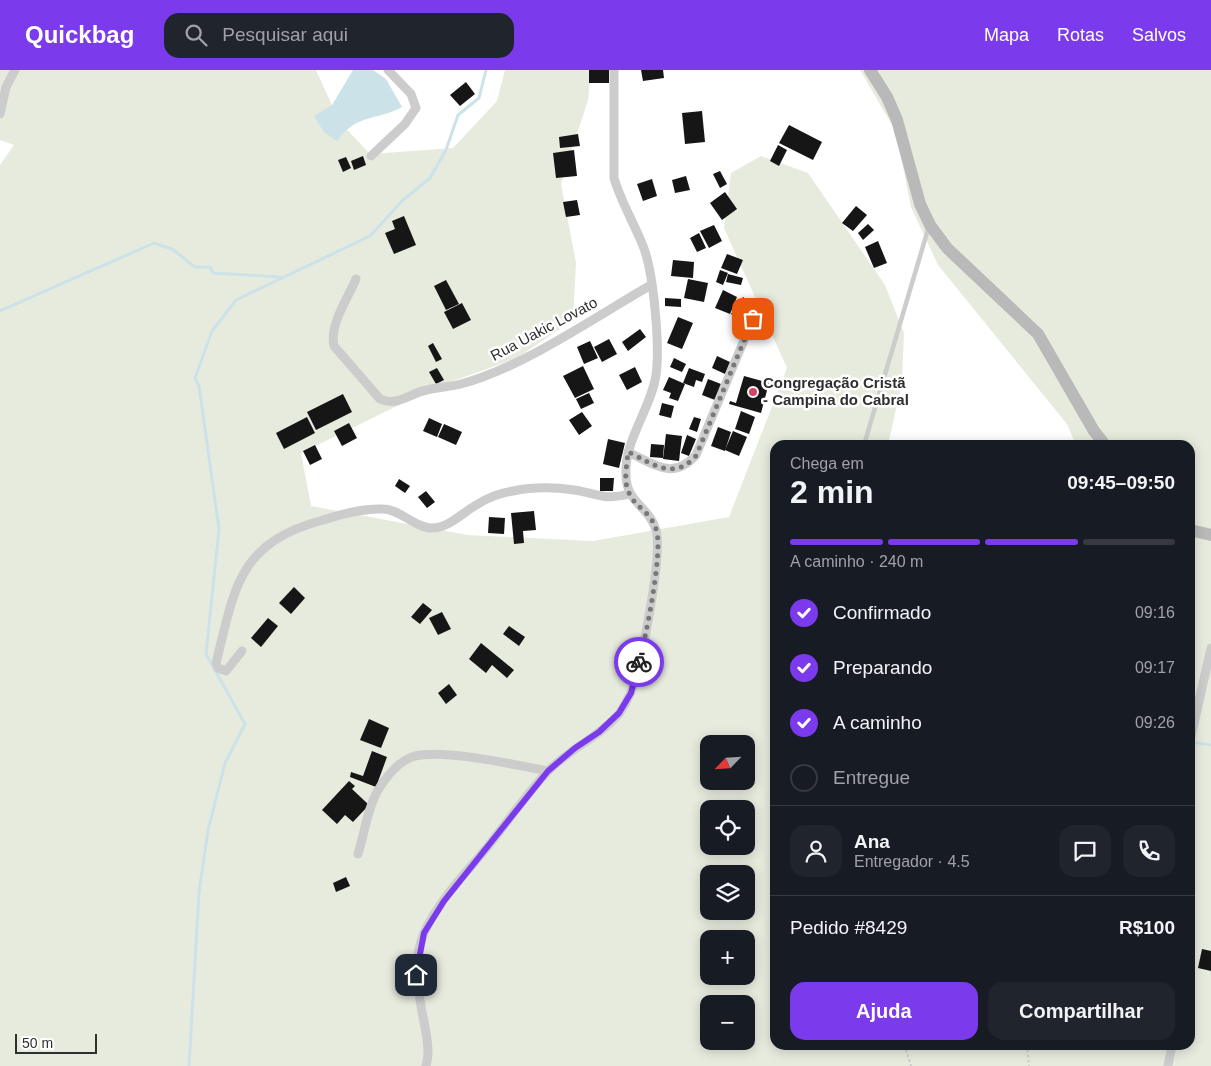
<!DOCTYPE html>
<html lang="pt">
<head>
<meta charset="utf-8">
<style>
  body { margin:0; font-family:Arial,sans-serif; background:#20242c; color:#f1f3f6; height:100vh; display:flex; flex-direction:column; font-size:19px; white-space:nowrap }
  * { box-sizing:border-box; margin:0 }
  p { font-size:16px; color:#9ea1a6 }
  .icon { flex:none; width:28px; height:28px; fill:none; stroke:currentColor; stroke-width:2; stroke-linecap:round; stroke-linejoin:round }
  .map { position:relative; flex:1; overflow:hidden }
  .panel { position:absolute; left:770px; top:370px; width:425px; height:610px; display:flex; flex-direction:column; background:#171b24; border-radius:15px; box-shadow:0 2px 12px #0003 }
  .panel>* { flex:none }
  .needle { width:32px; rotate:245deg }
  .buttons { position:absolute; left:700px; top:665px; display:grid; gap:10px }
  .buttons a { display:grid; place-items:center; width:55px; height:55px; border-radius:10px; background:#171b24; box-shadow:0 2px 12px #0003; font-size:25px }
  .scale { position:absolute; left:15px; bottom:12px; width:82px; box-sizing:border-box; padding-left:5px; border:2px solid #2f2f2f; border-top:0; font-size:14px; line-height:18px; white-space:nowrap; color:#2f2f2f; -webkit-text-stroke:4px #fff; paint-order:stroke }
  .pin { position:absolute; display:grid; place-items:center; width:42px; height:42px; color:#fff; margin:-21px; border-radius:10px; box-shadow:0 2px 8px #0006 }
  .courier { position:absolute; display:grid; place-items:center; width:50px; height:50px; margin:-25px; border:4px solid #7c3aed; border-radius:50%; background:#fff; color:#222; box-shadow:0 1px 6px #0007 }
  .headline em { font-style:normal; font-weight:700 }
  .headline div { display:flex; flex-direction:column-reverse }
  .headline { display:flex; align-items:center; justify-content:space-between; height:85px; padding:0 20px }
  h1 { font-size:32px; font-weight:700; line-height:38px }
  .bar { display:grid; grid-template-columns:repeat(4,1fr); gap:8px 5px; align-content:center; height:60px; padding:0 20px }
  .bar i { height:6px; border-radius:4px; background:#363941 }
  .bar .on { background:#7c3aed }
  .bar p { grid-column:span 4 }
  .line { display:flex; align-items:center; gap:12px; padding:0 20px; border-top:1px solid #363941 }
  .line div { flex:1 }
  .round { display:grid; place-items:center; flex:none; width:52px; height:52px; border-radius:15px; background:#20242c }
  ol { padding:0 20px; list-style:none }
  li { display:flex; align-items:center; gap:15px; height:55px }
  li p { margin-inline-start:auto }
  li .icon { padding:5px; border-radius:50%; background:#7c3aed; color:#fff; stroke-width:4 }
  li:last-child { color:#9ea1a6 }
  li i { width:28px; height:28px; border:2px solid #363941; border-radius:50% }
  .action { display:flex; gap:10px; margin-top:auto; padding:10px 20px }
  .action a { flex:1; height:58px; border-radius:15px; background:#7c3aed; color:#fff; font-size:20px; font-weight:700; line-height:58px; text-align:center }
  .action a+a { background:#20242c; color:#f1f3f6 }
  header { display:flex; align-items:center; gap:30px; box-sizing:border-box; height:70px; padding:0 25px; background:#7c3aed; color:#fff }
  header strong { font-size:24px }
  nav { display:flex; gap:28px; margin-inline-start:auto; font-size:18px }
  .search { width:350px; height:45px; background:#20242c; display:flex; align-items:center; gap:12px; box-sizing:border-box; padding:0 18px; border-radius:15px; color:#9ea1a6; font-size:19px }
  .map>svg:first-child { display:block }
  .green { fill:#e7ebde; fill-rule:evenodd }
  .water { fill:#cce2e9 }
  .lines { fill:none; stroke-linecap:round; stroke-linejoin:round }
  .stream { stroke:#cce2e9; stroke-width:3 }
  .building { fill:#161616 }
  .path { stroke:#ccc; stroke-width:2; stroke-dasharray:2.5 2.5; stroke-linecap:butt }
  .lane { stroke:#ccc; stroke-width:4.5 }
  .street { stroke:#ccc; stroke-width:9 }
  .secondary { stroke:#b9b9b9; stroke-width:12 }
  .done { stroke:#787878; stroke-width:5; stroke-dasharray:0 9 }
  .route { stroke:#7c3aed; stroke-width:6 }
  .poi-dot { fill:#d54263; stroke:#fff; stroke-width:2 }
  .labels { text-anchor:middle; stroke-width:5; stroke-linejoin:round; paint-order:stroke }
  .street-label { font-size:15px; fill:#2f2f2f; stroke:#fff }
  .poi-label { font-size:15px; font-weight:bold; fill:#2f2f2f; stroke:#fff; text-anchor:start }
</style>
</head>
<body>
<header>
<strong>Quickbag</strong>
<div class="search"><svg class="icon" aria-label="search" viewBox="0 0 24 24"><circle cx="10" cy="10" r="6"/><path d="M15 15l6 6"/></svg>Pesquisar aqui</div>
<nav><a>Mapa</a><a>Rotas</a><a>Salvos</a></nav>
</header>
<div class="map">
<svg width="1211" height="996" viewBox="0 0 1211 996">
  <rect width="100%" height="100%" fill="#fff"/>
  <path class="green" d="M0,0H316L339,51L370,84L453,78L497,31L505,0H591L588,30L561,114L576,193L573,250L517,288L434,318L301,383L311,436L467,465L593,471L729,447L787,298L724,158L731,103L761,86L808,103L885,215L904,263L902,312L888,375H775V975H1190V375H1076L1067,354L938,195L911,137L896,62L860,0H1211V996H0V95L14,75L0,70ZM709,674H746V711H709ZM709,739H746V776H709ZM709,804H746V841H709ZM709,869H746V906H709ZM709,934H746V971H709Z"/>
  <path class="water" d="M353,0H373L386,9L402,37C377,51 357,43 337,71L324,62L314,46L332,35Z"/>
  <g class="lines">
    <g class="stream">
      <path d="M0,241L154,173L172,179L195,197H210L213,203L281,207"/>
      <path d="M1192,672L1211,675"/>
      <path d="M189,996L199,822L208,760L225,693L245,654L206,584L219,459L199,316L195,308L212,261L236,230L370,166L402,131L430,108L446,80L458,45L479,28L486,0"/>
    </g>
  </g>
  <g class="building">
    <rect x="589" y="0" width="20" height="13"/>
    <path d="M641,0H663L664,8L643,11Z"/>
    <path d="M466,12L475,24L460,36L450,25Z"/>
    <path d="M702,41L705,72L685,74L682,43Z"/>
    <path d="M789,55L822,72L813,90L779,73Z"/>
    <path d="M578,64L580,76L560,78L559,67Z"/>
    <path d="M778,75L787,80L779,96L770,91Z"/>
    <path d="M574,80L577,106L556,108L553,83Z"/>
    <path d="M363,86L366,95L354,100L351,91Z"/>
    <path d="M346,87L351,98L343,102L338,90Z"/>
    <path d="M720,101L727,114L720,118L713,104Z"/>
    <path d="M686,106L690,120L675,123L672,110Z"/>
    <path d="M652,109L657,126L643,131L637,114Z"/>
    <path d="M725,122L737,139L722,150L710,133Z"/>
    <path d="M577,130L580,145L566,147L563,132Z"/>
    <path d="M856,136L867,145L853,161L842,153Z"/>
    <path d="M404,146L416,175L394,184L385,163L395,159L392,151Z"/>
    <path d="M868,154L874,160L863,170L858,163Z"/>
    <path d="M714,155L722,171L709,178L700,161Z"/>
    <path d="M699,163L706,178L697,182L690,168Z"/>
    <path d="M878,171L887,193L874,198L865,177Z"/>
    <path d="M727,184L743,190L737,204L721,198Z"/>
    <path d="M673,190L694,192L693,208L671,206Z"/>
    <path d="M720,200L728,203L723,215L716,212Z"/>
    <path d="M728,204L743,208L741,215L726,212Z"/>
    <path d="M688,209L708,213L704,232L684,228Z"/>
    <path d="M446,210L459,234L446,240L434,216Z"/>
    <path d="M723,220L737,227L730,244L715,238Z"/>
    <path d="M743,227L751,233L739,250L731,244Z"/>
    <path d="M665,228L681,229V237L665,236Z"/>
    <path d="M462,233L471,250L453,259L444,242Z"/>
    <path d="M678,247L693,253L682,279L667,273Z"/>
    <path d="M640,259L646,267L628,281L622,272Z"/>
    <path d="M609,269L617,284L602,292L594,277Z"/>
    <path d="M590,271L598,288L584,294L577,277Z"/>
    <path d="M433,273L442,289L436,292L428,276Z"/>
    <path d="M717,286L730,292L725,304L712,298Z"/>
    <path d="M674,288L686,294L682,302L670,297Z"/>
    <path d="M583,296L594,319L575,328L563,306Z"/>
    <path d="M635,297L642,312L627,320L619,305Z"/>
    <path d="M437,298L444,310L436,314L429,302Z"/>
    <path d="M689,298L705,304L702,312L696,310L694,317L683,313Z"/>
    <path d="M744,306L769,313L761,343L729,334L730,331L736,333Z"/>
    <path d="M669,307L685,314L678,331L669,328L671,323L663,320Z"/>
    <path d="M708,309L721,314L715,330L702,325Z"/>
    <path d="M589,323L594,333L581,339L576,329Z"/>
    <path d="M343,324L352,342L316,360L307,342Z"/>
    <path d="M662,333L674,336L671,348L659,345Z"/>
    <path d="M741,341L755,347L749,364L735,359Z"/>
    <path d="M582,342L592,356L579,365L569,350Z"/>
    <path d="M307,347L315,363L284,379L276,363Z"/>
    <path d="M694,347L701,349L697,362L689,359Z"/>
    <path d="M429,348L442,354L437,367L423,361Z"/>
    <path d="M349,353L357,368L342,376L334,361Z"/>
    <path d="M444,354L462,362L456,375L438,367Z"/>
    <path d="M718,357L731,362L725,381L711,376Z"/>
    <path d="M733,361L747,367L739,386L725,380Z"/>
    <path d="M666,364L682,366L679,391L663,389Z"/>
    <path d="M687,365L696,369L689,386L681,383Z"/>
    <path d="M608,369L625,373L619,398L603,394Z"/>
    <path d="M651,374L664,375L663,388L650,387Z"/>
    <path d="M315,375L322,389L310,395L303,381Z"/>
    <path d="M600,408H614L613,421H600Z"/>
    <path d="M399,409L410,416L405,423L395,416Z"/>
    <path d="M426,421L435,432L427,438L418,427Z"/>
    <path d="M534,441L536,460L523,461L524,473L514,474L511,443Z"/>
    <path d="M489,447L505,448L504,464L488,463Z"/>
    <path d="M294,517L305,528L291,544L279,533Z"/>
    <path d="M423,533L432,540L420,554L411,547Z"/>
    <path d="M442,542L451,559L438,565L429,548Z"/>
    <path d="M268,548L278,556L261,577L251,568Z"/>
    <path d="M509,556L525,567L519,576L503,564Z"/>
    <path d="M481,573L514,600L507,608L492,595L486,603L469,589Z"/>
    <path d="M449,614L457,625L446,634L438,623Z"/>
    <path d="M369,649L389,658L381,678L360,670Z"/>
    <path d="M372,681L387,687L376,717L350,707L351,702L363,706Z"/>
    <path d="M349,711L355,716L352,719L369,735L353,752L345,745L337,754L322,740Z"/>
    <path d="M346,807L350,816L336,822L333,813Z"/>
    <path d="M1202,879L1211,881V901L1198,898Z"/>
  </g>
  <g class="lines">
    <g class="path">
      <path d="M1027,975L1029,996"/>
      <path d="M906,980L911,996"/>
    </g>
    <path class="lane" d="M864,375L929,156"/>
    <g class="street">
      <path d="M0,44L6,17L15,0"/>
      <path d="M371,86L405,54L416,38L411,24L388,0"/>
      <path d="M356,209C348,228 329,255 334,276L380,329C397,337 410,323 427,320C438,317 450,317 461,314C522,298 595,247 651,215"/>
      <path d="M628,382C654,394 673,411 696,385L760,232"/>
      <path d="M242,581L226,601L218,598L216,593C235,517 238,473 323,450C342,444 363,438 383,439C400,439 415,458 432,458C449,458 463,442 478,434C489,427 500,423 513,421C532,417 554,417 574,420C596,423 605,431 629,424"/>
      <path d="M1190,671L1211,578"/>
      <path d="M358,784C364,765 367,740 377,722C385,708 399,690 415,686C447,679 515,695 548,701"/>
      <path d="M426,996C430,984 427,969 425,957C419,926 411,893 424,863C438,831 467,802 489,775C509,750 527,723 549,700C570,679 599,667 619,644C623,638 628,629 631,622C641,598 663,483 656,460C649,436 626,433 626,405C624,370 651,339 656,305C660,277 654,203 643,176C634,153 621,132 614,108V0"/>
      <path d="M1168,996L1172,975"/>
    </g>
    <g class="secondary">
      <path d="M870,0L887,27L897,50L920,134L930,155L947,178L1038,264L1094,361L1105,375"/>
      <path d="M1190,460L1211,465"/>
    </g>
  </g>
  <g class="lines">
    <path class="done" d="M639,592C646,567 662,486 657,463C653,442 635,438 629,423C623,411 627,395 628,382C654,394 673,411 696,386L753,249"/>
    <path class="route" d="M416,905L424,863L444,831L548,701L575,678L599,662L619,643L631,623L639,592"/>
  </g>
  <circle class="poi-dot" cx="753" cy="322" r="5"/>
  <g class="labels">
    <g class="street-label">
      <text transform="translate(544 259) rotate(-28)" y="5">Rua Uakic Lovato</text>
    </g>
    <g class="poi-label">
      <text x="763" y="318">Congregação Cristã<tspan x="763" dy="17">- Campina do Cabral</tspan></text>
    </g>
  </g>
</svg>
<div class="buttons">
<a><svg class="needle" viewBox="-14 -14 28 28"><path d="M0-13l5 13h-10z" fill="#e53935"/><path d="M0 13l5-13h-10z" fill="#9ea1a6"/></svg></a>
<a><svg class="icon" aria-label="locate" viewBox="0 0 24 24"><circle cx="12" cy="12" r="6"/><path d="M12 2v4M12 18v4M2 12h4M18 12h4"/></svg></a>
<a><svg class="icon" aria-label="layers" viewBox="0 0 24 24"><path d="M12 4l9 5-9 5-9-5zM3 14l9 5 9-5"/></svg></a>
<a>+</a>
<a>−</a>
</div>
<div class="scale">50 m</div>
<div class="pin" style="left:753px;top:249px;background:#ea580c"><svg class="icon" aria-label="bag" viewBox="0 0 24 24"><path d="M5 8h14l-1 12H6zM9 8a3 3 0 0 1 6 0"/></svg></div>
<div class="pin" style="left:416px;top:905px;background:#1f2937"><svg class="icon" aria-label="home" viewBox="0 0 24 24"><path d="M3 11l9-7 9 7M6 9v11h12V9"/></svg></div>
<div class="courier" style="left:639px;top:592px"><svg class="icon" aria-label="bike" viewBox="0 0 24 24"><circle cx="6" cy="16" r="4"/><circle cx="18" cy="16" r="4"/><path d="M6 16l4-8h5l3 8M10 8l3 8H6M13 5h3"/></svg></div>
<section class="panel">
<div class="headline"><div><h1>2 min</h1><p>Chega em</p></div><em>09:45–09:50</em></div>
<div class="bar"><i class="on"></i><i class="on"></i><i class="on"></i><i></i><p>A caminho · 240 m</p></div>
<ol>
<li><svg class="icon" aria-label="check" viewBox="0 0 24 24"><path d="M5 12l5 5 9-10"/></svg>Confirmado<p>09:16</p></li>
<li><svg class="icon" aria-label="check" viewBox="0 0 24 24"><path d="M5 12l5 5 9-10"/></svg>Preparando<p>09:17</p></li>
<li><svg class="icon" aria-label="check" viewBox="0 0 24 24"><path d="M5 12l5 5 9-10"/></svg>A caminho<p>09:26</p></li>
<li><i></i>Entregue</li>
</ol>
<div class="line" style="height:90px"><a class="round"><svg class="icon" aria-label="person" viewBox="0 0 24 24"><circle cx="12" cy="8" r="4"/><path d="M4 21q1-7 8-7t8 7"/></svg></a><div><b>Ana</b><p>Entregador · 4.5</p></div><a class="round"><svg class="icon" aria-label="chat" viewBox="0 0 24 24"><path d="M4 5h16v11H9l-5 4z"/></svg></a><a class="round"><svg class="icon" aria-label="phone" viewBox="0 0 24 24"><path d="M5 4h4l2 5-3 2q2 4 5 5l2-3 5 2v4C11 20 4 13 5 4z"/></svg></a></div>
<div class="line" style="height:65px"><div>Pedido #8429</div><b>R$100</b></div>
<div class="action"><a>Ajuda</a><a>Compartilhar</a></div>
</section>
</div>
</body>
</html>
